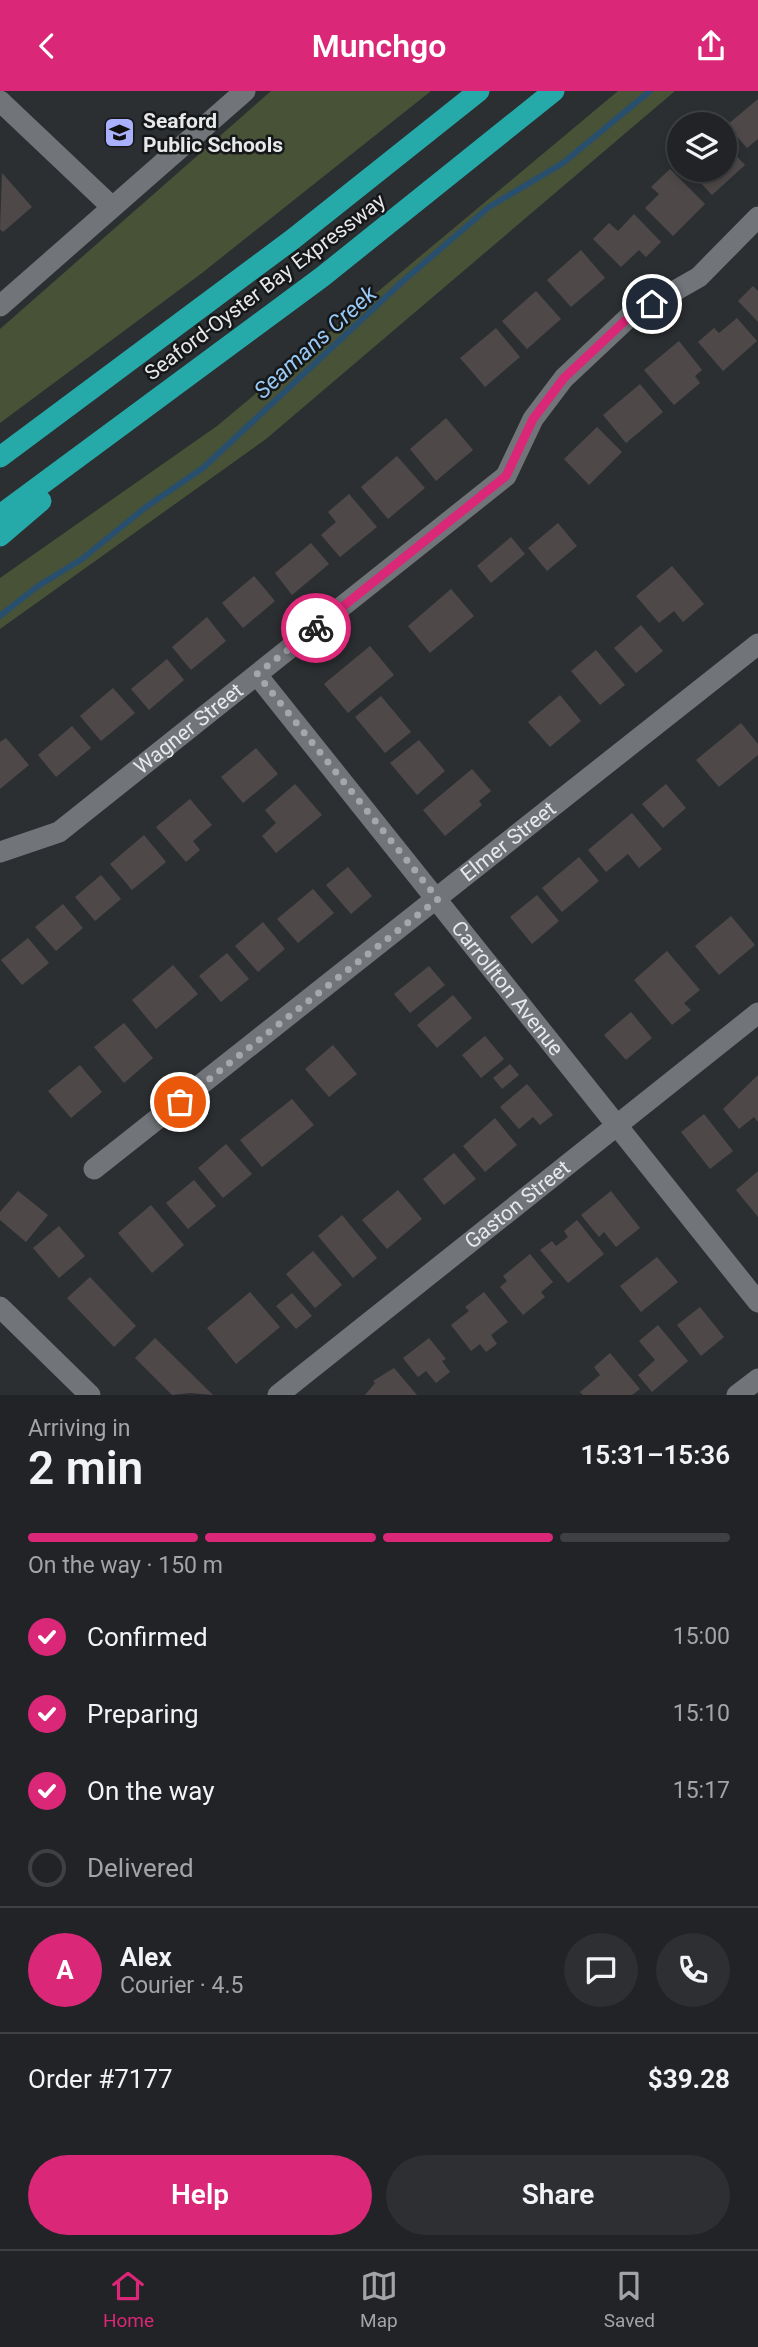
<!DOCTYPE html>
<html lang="en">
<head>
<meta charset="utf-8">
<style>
  body { margin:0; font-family:Roboto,sans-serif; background:#2d2f32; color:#f1f3f6; height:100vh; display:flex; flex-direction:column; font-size:26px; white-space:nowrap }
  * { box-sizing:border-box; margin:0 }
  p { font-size:23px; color:#a2a4a7 }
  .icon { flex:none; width:38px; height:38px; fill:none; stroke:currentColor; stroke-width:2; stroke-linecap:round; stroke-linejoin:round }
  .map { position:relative; height:1304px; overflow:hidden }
  .side { display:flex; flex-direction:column; background:#212326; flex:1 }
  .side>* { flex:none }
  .controls { position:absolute; left:667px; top:21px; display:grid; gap:14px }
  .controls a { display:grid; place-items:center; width:70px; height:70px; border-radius:50%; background:#212326; box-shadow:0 4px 10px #0003,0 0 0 2px #3e4043; font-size:35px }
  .pin { position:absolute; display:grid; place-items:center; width:60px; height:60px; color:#fff; margin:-30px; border:4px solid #fff; border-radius:50%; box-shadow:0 2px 7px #0007 }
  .courier { position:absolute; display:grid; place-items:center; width:70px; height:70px; margin:-35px; border:5px solid #db2777; border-radius:50%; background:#fff; color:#222; box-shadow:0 2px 9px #0007 }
  .head em { font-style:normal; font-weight:600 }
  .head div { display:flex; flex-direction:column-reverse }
  .head { display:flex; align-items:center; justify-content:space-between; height:119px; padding:0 28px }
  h1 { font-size:46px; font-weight:600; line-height:52px }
  .bar { display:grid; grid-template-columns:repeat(4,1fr); gap:10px 7px; align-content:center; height:84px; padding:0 28px }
  .bar i { height:9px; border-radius:5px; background:#3e4043 }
  .bar .current { background:#db2777 }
  .bar p { grid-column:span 4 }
  .line { display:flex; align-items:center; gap:18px; padding:0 28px; border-top:2px solid #3e4043 }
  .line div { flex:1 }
  .round { display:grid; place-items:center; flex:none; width:74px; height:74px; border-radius:37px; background:#2d2f32 }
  ol { padding:0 28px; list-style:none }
  li { display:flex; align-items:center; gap:21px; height:77px }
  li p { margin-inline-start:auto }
  li .icon { padding:7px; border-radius:50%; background:#db2777; color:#fff; stroke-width:4 }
  li:last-child { color:#a2a4a7 }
  li i { width:38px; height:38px; border:4px solid #3e4043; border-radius:50% }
  .button { display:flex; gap:14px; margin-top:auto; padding:14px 28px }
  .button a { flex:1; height:80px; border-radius:42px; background:#db2777; color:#fff; font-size:28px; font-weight:600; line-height:80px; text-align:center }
  .button a+a { background:#2d2f32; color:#f1f3f6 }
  header { display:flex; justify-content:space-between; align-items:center; height:91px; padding:0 28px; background:#db2777; color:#fff; font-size:32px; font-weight:600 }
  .tabs { display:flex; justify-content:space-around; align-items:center; height:98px; border-top:2px solid #3e4043; background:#212326; font-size:19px; color:#a2a4a7 }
  .tabs a { display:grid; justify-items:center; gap:4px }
  .tabs .current { color:#db2777 }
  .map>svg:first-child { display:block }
  .green { fill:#475237 }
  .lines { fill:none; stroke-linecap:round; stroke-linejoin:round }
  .stream { stroke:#294f6f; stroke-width:6 }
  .building { fill:#4e4948 }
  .minor { stroke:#717579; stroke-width:21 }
  .tertiary { stroke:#717579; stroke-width:21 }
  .motorway { stroke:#26aaa9; stroke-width:21 }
  .done { stroke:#a5a7aa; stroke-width:7; stroke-dasharray:0 12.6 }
  .route { stroke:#db2777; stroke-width:9 }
  .labels { text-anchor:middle; stroke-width:5; stroke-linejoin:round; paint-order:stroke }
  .poi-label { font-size:21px; font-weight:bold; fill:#e6e8ea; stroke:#151718; text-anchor:start }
  .street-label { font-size:21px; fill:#e6e8ea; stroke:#151718 }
  .water-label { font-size:23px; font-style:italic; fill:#98c8f4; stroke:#151718 }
</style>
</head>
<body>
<header><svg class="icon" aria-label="back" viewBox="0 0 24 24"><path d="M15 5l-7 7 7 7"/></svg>Munchgo<svg class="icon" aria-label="share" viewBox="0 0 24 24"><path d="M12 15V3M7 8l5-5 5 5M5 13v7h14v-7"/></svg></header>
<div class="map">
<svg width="758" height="1304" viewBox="0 0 758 1304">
  <rect width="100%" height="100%" fill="#2c2f32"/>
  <g class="green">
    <path d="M271,0H431L202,182L0,332V238Z"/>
    <path d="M618,0H675L266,348L0,538V487L217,335Z"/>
  </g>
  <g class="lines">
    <path class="stream" d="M0,525L38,495L82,468L146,416L203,377L402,191L489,116L563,72L650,0"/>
  </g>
  <g class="building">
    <path d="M758,8V48L747,57L727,34Z"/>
    <path d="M724,52L745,74L712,104L689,79H724Z"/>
    <path d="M670,78L705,113L673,145L645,117L659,103L651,96Z"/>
    <path d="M2,82L32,116L3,141L0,138Z"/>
    <path d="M634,123L661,151L646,166L639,159L621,176L593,148L609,132L618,140Z"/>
    <path d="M581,159L605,187L571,216L547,189Z"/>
    <path d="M753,195L758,200V231L738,210Z"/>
    <path d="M536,200L561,228L527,258L502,230Z"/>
    <path d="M737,227L757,250L723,280L698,251L714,237L719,242Z"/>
    <path d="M496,237L520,266L485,296L460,267Z"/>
    <path d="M679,250L702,279L695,285L700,292L674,314L644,279Z"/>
    <path d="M640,293L663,321L626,352L603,324Z"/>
    <path d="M446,327L473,359L436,390L410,358Z"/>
    <path d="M597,336L622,361L589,394L564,368Z"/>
    <path d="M397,365L425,397L388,428L361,396Z"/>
    <path d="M349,403L377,436L340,466L321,444L336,431L328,421Z"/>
    <path d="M558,432L577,455L547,480L528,457Z"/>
    <path d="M511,446L525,463L491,492L477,475Z"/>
    <path d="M311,452L329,473L292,504L275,482Z"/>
    <path d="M672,475L704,513L683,531L674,520L659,532L636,505Z"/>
    <path d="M254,485L275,510L243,537L222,512Z"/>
    <path d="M451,498L474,525L430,562L408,535Z"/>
    <path d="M207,526L226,550L191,579L172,556Z"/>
    <path d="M641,534L663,560L636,582L614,557Z"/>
    <path d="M370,555L394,584L348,622L324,593Z"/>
    <path d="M596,559L625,594L600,614L571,580Z"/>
    <path d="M167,568L184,589L149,619L131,598Z"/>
    <path d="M113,597L135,622L101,650L80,625Z"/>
    <path d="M560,604L581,630L550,656L528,631Z"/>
    <path d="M381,605L411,641L385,662L355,626Z"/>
    <path d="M741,632L758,653V664L719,696L696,669Z"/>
    <path d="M72,635L91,657L56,686L38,664Z"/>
    <path d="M6,647L29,674L0,698V651Z"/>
    <path d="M419,649L445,680L417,704L390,672Z"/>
    <path d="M256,657L278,683L243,712L221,686Z"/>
    <path d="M472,678L491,700L479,710L482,714L445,745L423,719Z"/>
    <path d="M295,693L322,724L276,762L262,745L276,732L265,719Z"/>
    <path d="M666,693L686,717L663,737L642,713Z"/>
    <path d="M190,708L212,734L193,750L200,759L186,771L156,736Z"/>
    <path d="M632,722L662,758L639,777L628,763L606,781L588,759Z"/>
    <path d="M144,744L166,771L132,799L110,773Z"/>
    <path d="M579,766L599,790L562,821L542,797Z"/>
    <path d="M348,776L372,805L351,823L326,794Z"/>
    <path d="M101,784L121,808L95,830L75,806Z"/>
    <path d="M313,798L334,822L298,852L277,828Z"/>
    <path d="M537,804L559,830L532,853L510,826Z"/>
    <path d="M63,813L83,837L56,860L35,836Z"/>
    <path d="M731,825L755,854L719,884L695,855Z"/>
    <path d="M263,831L285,858L258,881L235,855Z"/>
    <path d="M28,847L49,872L22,894L1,869Z"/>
    <path d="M667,860L700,899L684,912L691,919L672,934L634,889Z"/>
    <path d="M227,862L249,888L221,911L199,885Z"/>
    <path d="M173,874L198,903L156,938L132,909Z"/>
    <path d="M429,875L445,894L410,922L394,903Z"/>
    <path d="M453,904L472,927L437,957L417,934Z"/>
    <path d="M631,921L652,947L626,969L604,944Z"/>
    <path d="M124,932L153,967L124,992L94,956Z"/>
    <path d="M485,945L504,968L481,987L462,964Z"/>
    <path d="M333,954L357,983L329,1006L305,978Z"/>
    <path d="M510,973L519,984L502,998L493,987Z"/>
    <path d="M80,974L102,1001L71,1027L48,1000Z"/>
    <path d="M758,984V1031L754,1026L739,1038L723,1018Z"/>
    <path d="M527,993L553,1024L540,1034L533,1026L519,1038L500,1016Z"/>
    <path d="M292,1008L314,1034L262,1076L240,1049Z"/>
    <path d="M704,1023L733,1060L710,1078L681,1041Z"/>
    <path d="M495,1027L517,1054L485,1081L463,1055Z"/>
    <path d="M226,1053L252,1083L223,1107L198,1077Z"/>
    <path d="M454,1062L476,1088L444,1114L423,1088Z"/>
    <path d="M758,1080V1126L736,1099Z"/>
    <path d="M194,1089L216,1115L188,1138L166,1112Z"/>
    <path d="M398,1099L422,1128L387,1158L362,1129Z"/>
    <path d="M18,1100L48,1124L26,1151L0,1129V1121Z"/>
    <path d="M611,1100L640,1137L616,1156L604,1141L599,1146L581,1124Z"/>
    <path d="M151,1114L184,1154L152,1182L118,1142Z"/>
    <path d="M342,1124L377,1167L353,1187L318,1145Z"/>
    <path d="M577,1129L604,1163L568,1192L540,1159L552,1150L556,1155L568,1146L564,1140Z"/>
    <path d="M59,1135L85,1165L59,1187L33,1157Z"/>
    <path d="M313,1160L342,1194L315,1217L286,1183Z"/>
    <path d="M530,1163L553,1191L541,1201L545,1206L523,1224L500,1196L507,1190L503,1185Z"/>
    <path d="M657,1166L678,1191L641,1221L620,1195Z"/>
    <path d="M90,1186L136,1235L114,1256L67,1207Z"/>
    <path d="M250,1201L280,1236L236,1273L207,1237Z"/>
    <path d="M484,1201L508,1231L491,1244L497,1253L486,1261L480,1253L471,1260L451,1234L469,1220L465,1216Z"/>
    <path d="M292,1202L312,1225L296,1238L276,1215Z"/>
    <path d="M700,1216L724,1246L701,1265L677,1234Z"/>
    <path d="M658,1234L688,1270L652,1301L638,1284L655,1269L639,1250Z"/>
    <path d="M155,1247L213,1304L190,1302L172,1304L135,1267Z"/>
    <path d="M429,1247L446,1268L442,1270L450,1281L436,1292L426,1280L418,1286L403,1267Z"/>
    <path d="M610,1262L640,1298L632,1304H583L580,1301L600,1284L594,1276Z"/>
    <path d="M394,1277L417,1304H365L375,1292L373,1290Z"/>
  </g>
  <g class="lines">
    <g class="minor">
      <path d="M0,10L112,116"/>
      <path id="s1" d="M257,584L758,1211"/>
      <path id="s2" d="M0,761L59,741L506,385L533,328L564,287L629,226L699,186L758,126"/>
      <path id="s3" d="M94,1078L758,553"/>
      <path d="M0,1216L90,1304"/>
      <path id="s4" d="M278,1304L758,922"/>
      <path d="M737,1304L758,1288"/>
    </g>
    <path class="tertiary" d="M0,215L245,0"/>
    <g class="motorway">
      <path d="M0,366L293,148L479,0"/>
      <path d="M0,424L322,186L554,0"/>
      <path d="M0,445L41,410"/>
    </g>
  </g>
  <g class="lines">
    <path class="done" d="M180,1011L438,808L257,583L316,537"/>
    <path class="route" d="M316,537L506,385L533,328L564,287L629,226L652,213"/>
  </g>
  <defs>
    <symbol id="school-square" viewBox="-11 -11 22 22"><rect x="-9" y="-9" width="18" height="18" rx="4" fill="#a9b0fc" stroke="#151718"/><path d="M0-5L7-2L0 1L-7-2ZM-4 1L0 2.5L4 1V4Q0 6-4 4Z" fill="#111"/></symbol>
  </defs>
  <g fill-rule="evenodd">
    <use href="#school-square" x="102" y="24" width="35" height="35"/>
  </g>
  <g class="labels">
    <g class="poi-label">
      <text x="143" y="37">Seaford<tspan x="143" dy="24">Public Schools</tspan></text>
    </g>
    <g class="street-label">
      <text transform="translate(265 196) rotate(-37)" y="7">Seaford-Oyster Bay Expressway</text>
      <text dy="7" stroke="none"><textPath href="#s2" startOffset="228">Wagner Street</textPath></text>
      <text dy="7" stroke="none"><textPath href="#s3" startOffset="528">Elmer Street</textPath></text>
      <text dy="7" stroke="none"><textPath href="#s1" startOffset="401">Carrollton Avenue</textPath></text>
      <text dy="7" stroke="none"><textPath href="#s4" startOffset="306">Gaston Street</textPath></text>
    </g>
    <g class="water-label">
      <text transform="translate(315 251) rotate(-42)" y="8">Seamans Creek</text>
    </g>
  </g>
</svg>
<div class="controls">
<a><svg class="icon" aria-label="layers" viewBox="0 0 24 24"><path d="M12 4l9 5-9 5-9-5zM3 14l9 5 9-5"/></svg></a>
</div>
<div class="pin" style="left:180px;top:1011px;background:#ea580c"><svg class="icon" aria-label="bag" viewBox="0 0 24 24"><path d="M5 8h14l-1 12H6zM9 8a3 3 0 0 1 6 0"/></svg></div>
<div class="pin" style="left:652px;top:213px;background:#1f2937"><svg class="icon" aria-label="home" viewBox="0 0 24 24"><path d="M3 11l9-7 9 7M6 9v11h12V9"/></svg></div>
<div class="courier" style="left:316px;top:537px"><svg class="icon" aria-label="bike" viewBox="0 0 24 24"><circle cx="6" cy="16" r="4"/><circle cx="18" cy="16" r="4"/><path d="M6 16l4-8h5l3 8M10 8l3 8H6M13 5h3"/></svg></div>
</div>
<section class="side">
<div class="head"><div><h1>2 min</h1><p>Arriving in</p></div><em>15:31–15:36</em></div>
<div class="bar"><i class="current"></i><i class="current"></i><i class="current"></i><i></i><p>On the way · 150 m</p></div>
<ol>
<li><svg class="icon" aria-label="check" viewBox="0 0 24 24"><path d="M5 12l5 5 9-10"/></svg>Confirmed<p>15:00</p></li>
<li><svg class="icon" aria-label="check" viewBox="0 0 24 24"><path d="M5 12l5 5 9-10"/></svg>Preparing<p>15:10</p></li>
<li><svg class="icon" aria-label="check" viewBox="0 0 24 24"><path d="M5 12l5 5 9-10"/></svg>On the way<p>15:17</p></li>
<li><i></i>Delivered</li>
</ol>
<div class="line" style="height:126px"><b class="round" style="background:#db2777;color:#fff">A</b><div><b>Alex</b><p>Courier · 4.5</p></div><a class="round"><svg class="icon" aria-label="chat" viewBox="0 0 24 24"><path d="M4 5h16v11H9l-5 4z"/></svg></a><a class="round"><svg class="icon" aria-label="phone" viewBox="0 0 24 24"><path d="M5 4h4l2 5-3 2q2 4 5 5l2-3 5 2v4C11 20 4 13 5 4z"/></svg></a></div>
<div class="line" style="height:91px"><div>Order #7177</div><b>$39.28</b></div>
<div class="button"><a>Help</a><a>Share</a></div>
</section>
<nav class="tabs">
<a class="current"><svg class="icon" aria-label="home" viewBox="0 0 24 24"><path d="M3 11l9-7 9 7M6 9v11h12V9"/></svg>Home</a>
<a><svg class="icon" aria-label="map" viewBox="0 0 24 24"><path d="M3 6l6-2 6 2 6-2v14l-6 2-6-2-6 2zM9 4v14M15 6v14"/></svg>Map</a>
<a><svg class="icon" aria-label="saved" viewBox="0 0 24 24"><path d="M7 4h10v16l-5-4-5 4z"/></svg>Saved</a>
</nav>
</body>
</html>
